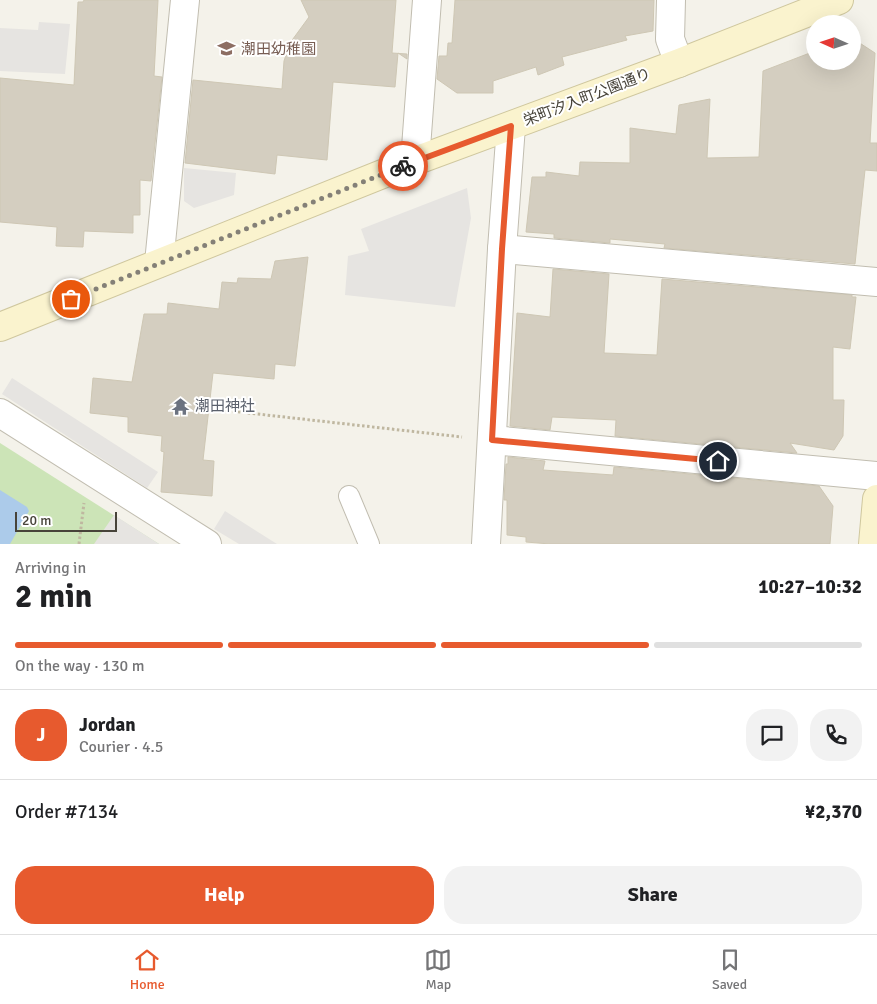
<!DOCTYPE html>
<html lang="en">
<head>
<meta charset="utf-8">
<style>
  body { margin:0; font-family:Signika,"Noto Sans JP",sans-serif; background:#f2f2f2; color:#202124; height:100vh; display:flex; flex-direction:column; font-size:19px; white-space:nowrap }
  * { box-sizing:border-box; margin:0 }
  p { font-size:16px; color:#757577 }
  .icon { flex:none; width:28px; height:28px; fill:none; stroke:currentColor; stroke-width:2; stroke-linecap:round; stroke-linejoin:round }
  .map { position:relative; height:544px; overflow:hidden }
  .drawer { display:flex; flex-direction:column; background:#fff; flex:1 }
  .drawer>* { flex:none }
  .needle { width:32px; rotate:273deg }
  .tools { position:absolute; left:806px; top:15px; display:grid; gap:10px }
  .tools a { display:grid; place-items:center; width:55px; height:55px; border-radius:50%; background:#fff; box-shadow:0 5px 20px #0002; font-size:25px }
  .scale { position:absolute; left:15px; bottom:12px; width:102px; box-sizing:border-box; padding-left:5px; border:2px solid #474339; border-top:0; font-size:14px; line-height:18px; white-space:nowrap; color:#474339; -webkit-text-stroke:4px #fff; paint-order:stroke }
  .pin { position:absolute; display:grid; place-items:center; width:42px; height:42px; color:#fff; margin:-21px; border:2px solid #fff; border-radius:50%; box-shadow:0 1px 5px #0007 }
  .courier { position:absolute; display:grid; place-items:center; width:50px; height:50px; margin:-25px; border:4px solid #e75a2e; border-radius:50%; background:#fff; color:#222; box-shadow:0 1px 6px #0007 }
  .head em { font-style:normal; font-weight:700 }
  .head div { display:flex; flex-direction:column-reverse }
  .head { display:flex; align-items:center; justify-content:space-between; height:85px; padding:0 15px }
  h1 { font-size:32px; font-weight:700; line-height:38px }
  .bar { display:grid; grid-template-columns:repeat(4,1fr); gap:8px 5px; align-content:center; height:60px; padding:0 15px }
  .bar i { height:6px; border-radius:4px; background:#e0e0e0 }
  .bar .selected { background:#e75a2e }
  .bar p { grid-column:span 4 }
  .line { display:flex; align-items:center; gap:12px; padding:0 15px; border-top:1px solid #e0e0e0 }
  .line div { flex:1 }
  .round { display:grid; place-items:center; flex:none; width:52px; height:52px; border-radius:20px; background:#f2f2f2 }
  .primary-button { display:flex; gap:10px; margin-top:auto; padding:10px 15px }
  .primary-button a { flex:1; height:58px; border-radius:20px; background:#e75a2e; color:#fff; font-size:20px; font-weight:700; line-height:58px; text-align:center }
  .primary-button a+a { background:#f2f2f2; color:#202124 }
  .tabs { display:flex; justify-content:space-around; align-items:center; height:70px; border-top:1px solid #e0e0e0; background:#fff; font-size:14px; color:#757577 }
  .tabs a { display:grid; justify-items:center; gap:2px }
  .tabs .selected { color:#e75a2e }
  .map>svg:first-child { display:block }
  .green { fill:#cce4b7 }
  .parking { fill:#e6e4e1 }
  .water { fill:#accbea }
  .building { fill:#d4cec0; stroke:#cec7b4 }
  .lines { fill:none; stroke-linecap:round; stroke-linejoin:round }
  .lane-casing { stroke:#c1bdb0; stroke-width:22 }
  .street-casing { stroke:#c1bdb0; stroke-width:30 }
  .secondary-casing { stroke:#cfc79e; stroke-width:30 }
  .path { stroke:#bfb7a0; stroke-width:3; stroke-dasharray:2.5 2.5; stroke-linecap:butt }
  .lane { stroke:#fff; stroke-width:20 }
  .street { stroke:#fff; stroke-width:28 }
  .secondary { stroke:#faf3ce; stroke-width:28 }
  .done { stroke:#848077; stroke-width:5; stroke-dasharray:0 9 }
  .route { stroke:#e75a2e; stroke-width:6 }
  .labels { text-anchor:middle; stroke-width:4; stroke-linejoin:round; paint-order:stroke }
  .education-label { font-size:15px; fill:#785e54; stroke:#fff; text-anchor:start }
  .street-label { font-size:15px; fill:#474339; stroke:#fff }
  .worship-label { font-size:15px; fill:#5b616d; stroke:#fff; text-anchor:start }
</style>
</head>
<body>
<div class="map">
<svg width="877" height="544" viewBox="0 0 877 544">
  <rect width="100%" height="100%" fill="#f4f2ea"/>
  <path class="green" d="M0,443L159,544H0Z"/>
  <g class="parking">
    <path d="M39,22L70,24L65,74L0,71V28L38,30Z"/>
    <path d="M184,168L236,173L234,195L194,208L184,201Z"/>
    <path d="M467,188L471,218L455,307L345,295L348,256L369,251L361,229Z"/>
    <path d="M12,378L158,472L147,488L2,394Z"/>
    <path d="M225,511L277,544H239L214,529Z"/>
    <path d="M114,515L159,544H94Z"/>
  </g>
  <path class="water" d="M0,490L27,507L29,511L10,544H0Z"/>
  <g class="building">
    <path d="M84,0H158L154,76L162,77L151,181L140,180V215H133V233L84,231L83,247L56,246L57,227L0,222V78L74,85L78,2H83Z"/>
    <path d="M301,0H396L392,53L407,54V59L398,53L395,87L333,82L327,160L277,155L275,174L185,163L193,80L282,89L284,61L290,43L309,17Z"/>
    <path d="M455,0H654L653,31L625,36L627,40L562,57L564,65L538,75L536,67L493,81V93H457L437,79L439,56H447L448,43H452Z"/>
    <path d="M852,38L875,53L870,143H877V171L865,170L855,264L664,248L665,244L610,239V243L554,238V234L526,232L532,177H546V172L579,176L580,162L630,163V128L676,134L679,105L710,99L707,158L759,157L763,71L815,51V61H852Z"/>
    <path d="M308,257L295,366L275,364L274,379L213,373L203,460L214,461L212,496L161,492L164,452L161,451L162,436L128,432V417L90,413L93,378L132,382L144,314H167L168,303L219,309L222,282L237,283L238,278L271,279L275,261Z"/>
    <path d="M553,269L609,274L604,353L657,355L662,279L852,295V297H856L850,349L833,347V400H844L843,436L834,450L790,443L797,453L615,436L616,420L552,417L550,430L510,426L517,313L550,317Z"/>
    <path d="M508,457L545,461L543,470L613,475L614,467L819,486L833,506L830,544H550L526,542V537L507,535V500H504L506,464H508Z"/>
  </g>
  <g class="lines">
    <defs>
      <path id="lane" d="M349,496L369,544"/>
      <g id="street">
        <path d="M671,0L670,39L679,63"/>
        <path d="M415,161L427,0"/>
        <path d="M502,249L877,282"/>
        <path d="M159,263L185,0"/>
        <path d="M0,413L207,544"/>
        <path d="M492,440L877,476"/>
        <path d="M486,544L502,249L511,126"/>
      </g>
      <g id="secondary">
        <path d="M0,327L415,161L679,63L839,0"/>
        <path d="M873,544L877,499"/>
      </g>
    </defs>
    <use href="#lane" class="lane-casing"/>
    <use href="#street" class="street-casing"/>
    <use href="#secondary" class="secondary-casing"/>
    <g class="path">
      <path d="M213,409L462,437"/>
      <path d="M79,544L84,503"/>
    </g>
    <use href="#lane" class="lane"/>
    <use href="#street" class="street"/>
    <use href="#secondary" class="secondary"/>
  </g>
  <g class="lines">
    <path class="done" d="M71,299L403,166"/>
    <path class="route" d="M403,166L511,126L502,249L492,440L718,461"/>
  </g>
  <defs>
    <symbol id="school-bare" viewBox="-9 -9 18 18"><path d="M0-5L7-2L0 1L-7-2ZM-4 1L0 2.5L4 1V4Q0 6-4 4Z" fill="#8d6e63" stroke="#fff" stroke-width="2.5" paint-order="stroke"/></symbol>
    <symbol id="temple-bare" viewBox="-9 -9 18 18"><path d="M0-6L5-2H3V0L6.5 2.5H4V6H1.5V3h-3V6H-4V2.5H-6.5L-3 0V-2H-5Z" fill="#6b7280" stroke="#fff" stroke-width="2.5" paint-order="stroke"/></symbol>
  </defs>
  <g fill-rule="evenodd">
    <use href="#school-bare" x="214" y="36" width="25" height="25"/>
    <use href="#temple-bare" x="168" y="394" width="25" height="25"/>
  </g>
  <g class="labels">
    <g class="education-label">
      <text x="241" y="54">潮田幼稚園</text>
    </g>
    <g class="street-label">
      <text transform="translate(587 97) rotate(-21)" y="5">栄町汐入町公園通り</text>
    </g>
    <g class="worship-label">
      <text x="195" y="411">潮田神社</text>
    </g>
  </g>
</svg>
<div class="tools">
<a><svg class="needle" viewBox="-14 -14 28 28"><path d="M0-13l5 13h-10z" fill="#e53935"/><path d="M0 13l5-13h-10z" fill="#757577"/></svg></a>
</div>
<div class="scale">20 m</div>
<div class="pin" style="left:71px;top:299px;background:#ea580c"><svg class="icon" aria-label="bag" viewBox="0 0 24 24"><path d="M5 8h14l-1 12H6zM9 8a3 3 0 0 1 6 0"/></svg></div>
<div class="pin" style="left:718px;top:461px;background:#1f2937"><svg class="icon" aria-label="home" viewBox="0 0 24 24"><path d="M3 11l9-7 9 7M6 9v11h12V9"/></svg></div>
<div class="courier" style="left:403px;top:166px"><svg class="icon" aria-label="bike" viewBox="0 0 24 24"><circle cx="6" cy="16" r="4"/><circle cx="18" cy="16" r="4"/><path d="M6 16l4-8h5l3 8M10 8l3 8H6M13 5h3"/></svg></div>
</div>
<section class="drawer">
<div class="head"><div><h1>2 min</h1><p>Arriving in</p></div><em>10:27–10:32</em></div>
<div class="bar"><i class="selected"></i><i class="selected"></i><i class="selected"></i><i></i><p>On the way · 130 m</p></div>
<div class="line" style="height:90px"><b class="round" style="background:#e75a2e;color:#fff">J</b><div><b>Jordan</b><p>Courier · 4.5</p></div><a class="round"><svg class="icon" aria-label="chat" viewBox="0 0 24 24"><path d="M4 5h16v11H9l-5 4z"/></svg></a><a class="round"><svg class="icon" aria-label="phone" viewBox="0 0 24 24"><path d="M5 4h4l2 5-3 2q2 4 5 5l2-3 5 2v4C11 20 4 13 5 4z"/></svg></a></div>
<div class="line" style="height:65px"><div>Order #7134</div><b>¥2,370</b></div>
<div class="primary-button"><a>Help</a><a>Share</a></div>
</section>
<nav class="tabs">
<a class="selected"><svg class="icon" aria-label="home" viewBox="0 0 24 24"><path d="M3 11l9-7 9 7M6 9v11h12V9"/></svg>Home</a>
<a><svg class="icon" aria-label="map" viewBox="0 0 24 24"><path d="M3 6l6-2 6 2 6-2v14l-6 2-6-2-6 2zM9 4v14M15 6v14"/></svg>Map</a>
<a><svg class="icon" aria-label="saved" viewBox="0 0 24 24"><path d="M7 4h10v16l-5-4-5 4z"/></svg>Saved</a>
</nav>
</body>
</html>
